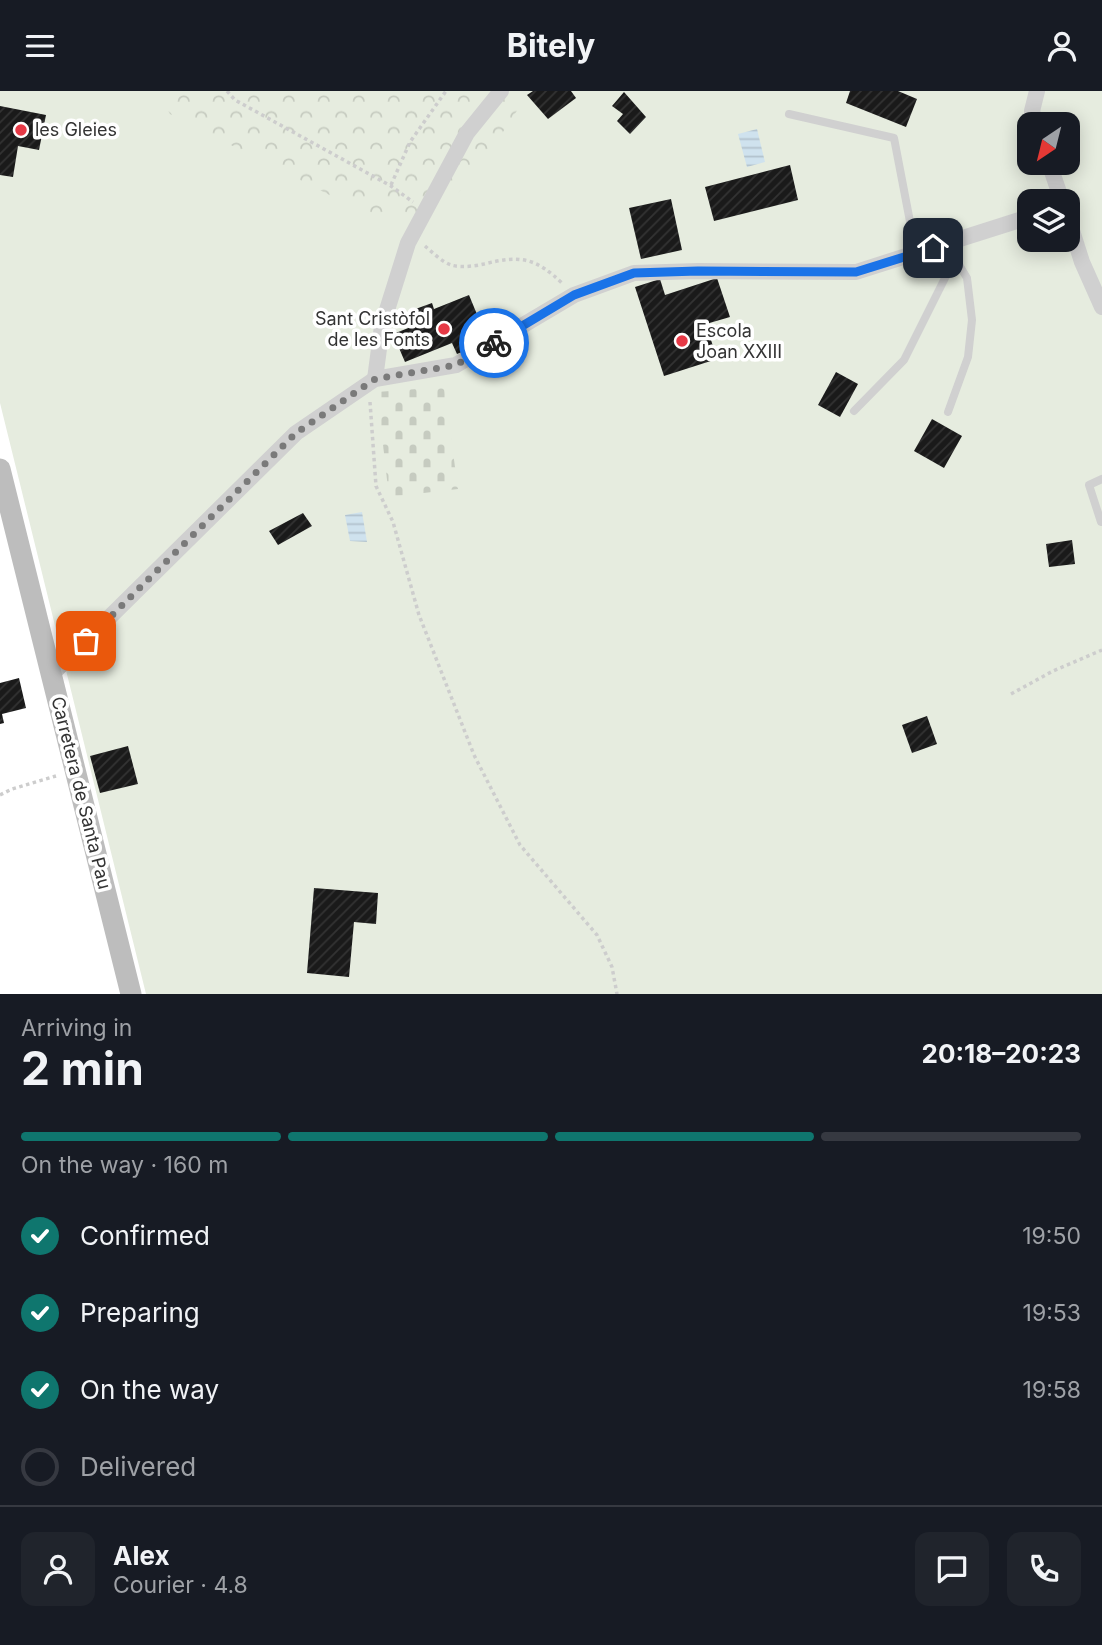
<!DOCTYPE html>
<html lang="en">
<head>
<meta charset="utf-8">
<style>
  body { margin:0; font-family:Inter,sans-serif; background:#20242c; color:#f1f3f6; height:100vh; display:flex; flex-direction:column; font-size:26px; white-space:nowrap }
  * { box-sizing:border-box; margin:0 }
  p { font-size:23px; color:#9ea1a6 }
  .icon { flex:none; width:38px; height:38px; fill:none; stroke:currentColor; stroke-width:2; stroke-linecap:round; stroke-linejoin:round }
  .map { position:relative; height:903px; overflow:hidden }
  .drawer { display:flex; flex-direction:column; background:#171b24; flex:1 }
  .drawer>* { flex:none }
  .needle { width:46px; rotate:215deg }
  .tools { position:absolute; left:1017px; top:21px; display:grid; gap:14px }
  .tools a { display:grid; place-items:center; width:63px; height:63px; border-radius:14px; background:#171b24; box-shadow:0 4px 18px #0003; font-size:35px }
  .pin { position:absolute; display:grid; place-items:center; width:60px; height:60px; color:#fff; margin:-30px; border-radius:14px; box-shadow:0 4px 10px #0006 }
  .courier { position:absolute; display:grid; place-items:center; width:70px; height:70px; margin:-35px; border:5px solid #1a73e8; border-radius:50%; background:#fff; color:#222; box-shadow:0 2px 9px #0007 }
  .summary em { font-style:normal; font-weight:700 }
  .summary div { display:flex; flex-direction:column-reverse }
  .summary { display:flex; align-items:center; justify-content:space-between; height:119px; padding:0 21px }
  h1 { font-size:46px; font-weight:700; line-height:52px }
  .bar { display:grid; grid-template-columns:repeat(4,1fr); gap:10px 7px; align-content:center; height:84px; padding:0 21px }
  .bar i { height:9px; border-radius:5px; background:#363941 }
  .bar .on { background:#0f766e }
  .bar p { grid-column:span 4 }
  .line { display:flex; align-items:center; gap:18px; padding:0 21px; border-top:2px solid #363941 }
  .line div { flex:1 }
  .round { display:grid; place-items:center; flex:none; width:74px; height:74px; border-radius:14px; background:#20242c }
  ol { padding:0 21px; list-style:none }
  li { display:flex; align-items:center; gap:21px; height:77px }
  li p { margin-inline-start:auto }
  li .icon { padding:7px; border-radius:50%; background:#0f766e; color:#fff; stroke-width:4 }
  li:last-child { color:#9ea1a6 }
  li i { width:38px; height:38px; border:4px solid #363941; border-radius:50% }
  header { display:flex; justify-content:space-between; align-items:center; height:91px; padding:0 21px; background:#171b24; font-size:32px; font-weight:700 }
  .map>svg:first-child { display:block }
  .green { fill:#e6ecdf; fill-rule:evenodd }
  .forest { fill:url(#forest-crowns) }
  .cemetery { fill:url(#cemetery-stones) }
  .water { fill:url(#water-rules) }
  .building { fill:url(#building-hatch) }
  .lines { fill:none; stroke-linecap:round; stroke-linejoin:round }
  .path { stroke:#cdcdcd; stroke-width:3.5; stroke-dasharray:3.5 3.5; stroke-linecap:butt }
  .service { stroke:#d0d0d0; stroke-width:8 }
  .minor { stroke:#d0d0d0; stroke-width:16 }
  .secondary { stroke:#bdbdbd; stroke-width:21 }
  .done { stroke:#7a7a7a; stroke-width:7; stroke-dasharray:0 12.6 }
  .route { stroke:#1a73e8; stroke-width:9 }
  .poi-dot { fill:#e63946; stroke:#fff; stroke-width:2.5 }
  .labels { text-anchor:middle; stroke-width:7; stroke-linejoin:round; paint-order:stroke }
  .poi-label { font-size:18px; fill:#333; stroke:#fff; text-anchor:start }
  .street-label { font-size:18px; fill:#333; stroke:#fff }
</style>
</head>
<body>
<header><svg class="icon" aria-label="menu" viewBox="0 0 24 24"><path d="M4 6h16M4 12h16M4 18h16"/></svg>Bitely<svg class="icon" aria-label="person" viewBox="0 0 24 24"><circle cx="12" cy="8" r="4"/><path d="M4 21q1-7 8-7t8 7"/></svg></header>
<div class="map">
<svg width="1102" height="903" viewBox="0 0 1102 903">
  <defs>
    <pattern id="forest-crowns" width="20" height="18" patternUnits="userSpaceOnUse" patternTransform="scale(1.75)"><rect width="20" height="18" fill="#e6ecdf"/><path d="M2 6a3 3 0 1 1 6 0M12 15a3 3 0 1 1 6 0" fill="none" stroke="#c6cbc0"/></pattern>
    <pattern id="cemetery-stones" width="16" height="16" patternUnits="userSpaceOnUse" patternTransform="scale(1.75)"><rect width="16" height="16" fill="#e6ecdf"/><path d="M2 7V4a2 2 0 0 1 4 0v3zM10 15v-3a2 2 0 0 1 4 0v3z" fill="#c6cbc0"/></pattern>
    <pattern id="water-rules" width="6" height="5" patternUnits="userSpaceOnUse" patternTransform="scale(1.75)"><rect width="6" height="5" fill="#cfe2ee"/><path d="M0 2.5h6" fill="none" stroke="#b2c2cd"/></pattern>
    <pattern id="building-hatch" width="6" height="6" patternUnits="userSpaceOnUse" patternTransform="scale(1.75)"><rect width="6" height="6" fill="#1a1a1a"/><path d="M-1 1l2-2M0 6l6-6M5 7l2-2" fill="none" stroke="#333"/></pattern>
  </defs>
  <rect width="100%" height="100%" fill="#fff"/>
  <path class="green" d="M0,0H1102V903H146L0,312ZM1029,33H1068V72H1029ZM1029,110H1068V149H1029Z"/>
  <path class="forest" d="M156,0H530L470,91L426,129L369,124L170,23Z"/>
  <path class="cemetery" d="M444,296L458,398L389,406L377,301Z"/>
  <g class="water">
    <path d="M757,38L765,71L747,76L738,43Z"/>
    <path d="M362,421L367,451L350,450L345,424Z"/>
  </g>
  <g class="building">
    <path d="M533,0H571L576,7L548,28L527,4Z"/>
    <path d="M850,0H898L917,8L906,36L846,12Z"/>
    <path d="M624,1L646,26L630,43L617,30L623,23L612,15Z"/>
    <path d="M0,15L46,24L39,59L18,55L13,86L0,84Z"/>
    <path d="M790,74L798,109L714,130L705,96Z"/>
    <path d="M671,108L682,159L641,168L629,117Z"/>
    <path d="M717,187L730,226L706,233L717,268L664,285L635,196L660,188L665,204Z"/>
    <path d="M469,204L488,250L457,263L452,252L405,271L393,243L416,234L410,220L432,212L434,218Z"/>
    <path d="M836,281L858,293L840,326L818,314Z"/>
    <path d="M932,328L962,345L944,377L914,360Z"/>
    <path d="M303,422L312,435L278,454L269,440Z"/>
    <path d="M1072,449L1075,473L1049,476L1046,453Z"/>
    <path d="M19,587L26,617L2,623L4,632L0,633V592Z"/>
    <path d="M927,625L937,653L912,662L902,634Z"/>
    <path d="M128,655L138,693L100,702L90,665Z"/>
    <path d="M314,797L378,802L376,833L354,831L349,886L307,882Z"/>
  </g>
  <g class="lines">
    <g class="path">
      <path d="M227,0L235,9L391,95L413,111"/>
      <path d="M391,94L410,51L446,0"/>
      <path d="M425,155C432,161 442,171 451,174C461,177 475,175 484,173C520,164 535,166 563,193"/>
      <path d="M370,311L376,395L393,431L419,524L474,664L520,754L597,844L612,876L617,903"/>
      <path d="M1011,603L1053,580L1102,559"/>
      <path d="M0,704L12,698L56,685"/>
    </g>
    <g class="service">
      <path d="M789,23L894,47L916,162"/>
      <path d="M854,320L904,269L955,167L950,152"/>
      <path d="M948,321L968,266L972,229L967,187L955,167"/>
      <path d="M1101,431L1089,394L1102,388"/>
    </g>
    <g class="minor">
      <path d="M1036,33L1032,20L1037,0"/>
      <path d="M1049,72L1062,110"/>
      <path d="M1068,127L1082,171L1102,216"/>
      <path d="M375,288L382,235L408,152L467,42L501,0"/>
      <path d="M51,584L296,342L375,288L456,274L574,204L634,182L698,180L856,181L1029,126"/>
    </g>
    <path class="secondary" d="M0,378L131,903"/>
  </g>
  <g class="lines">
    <path class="done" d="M86,550L296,342L375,288L456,274L494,252"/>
    <path class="route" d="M494,252L574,204L634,182L698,180L856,181L933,157"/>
  </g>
  <g class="poi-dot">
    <circle cx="21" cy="39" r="7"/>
    <circle cx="444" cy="238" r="7"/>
    <circle cx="682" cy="250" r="7"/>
  </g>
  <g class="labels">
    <g class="poi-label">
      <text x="35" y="45">les Gleies</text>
      <text x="430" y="234" text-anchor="end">Sant Cristòfol<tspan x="430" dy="21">de les Fonts</tspan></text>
      <text x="696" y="246">Escola<tspan x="696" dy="21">Joan XXIII</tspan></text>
    </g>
    <g class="street-label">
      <text transform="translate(81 702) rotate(76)" y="6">Carretera de Santa Pau</text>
    </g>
  </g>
</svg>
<div class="tools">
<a><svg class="needle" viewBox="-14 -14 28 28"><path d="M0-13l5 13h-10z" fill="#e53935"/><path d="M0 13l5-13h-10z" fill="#9ea1a6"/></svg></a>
<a><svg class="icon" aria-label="layers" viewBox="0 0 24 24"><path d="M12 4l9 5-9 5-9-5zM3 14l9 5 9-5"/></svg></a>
</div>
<div class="pin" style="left:86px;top:550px;background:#ea580c"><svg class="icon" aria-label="bag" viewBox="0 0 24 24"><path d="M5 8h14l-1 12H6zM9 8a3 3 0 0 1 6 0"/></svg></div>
<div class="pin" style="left:933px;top:157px;background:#1f2937"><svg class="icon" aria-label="home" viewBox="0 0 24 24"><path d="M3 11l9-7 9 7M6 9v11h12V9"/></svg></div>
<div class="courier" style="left:494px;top:252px"><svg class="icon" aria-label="bike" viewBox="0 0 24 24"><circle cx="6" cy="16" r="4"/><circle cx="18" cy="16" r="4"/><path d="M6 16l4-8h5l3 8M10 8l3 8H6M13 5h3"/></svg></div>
</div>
<section class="drawer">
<div class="summary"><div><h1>2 min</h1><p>Arriving in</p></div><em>20:18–20:23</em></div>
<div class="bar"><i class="on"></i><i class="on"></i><i class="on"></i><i></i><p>On the way · 160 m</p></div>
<ol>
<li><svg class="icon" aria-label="check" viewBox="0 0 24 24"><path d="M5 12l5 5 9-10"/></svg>Confirmed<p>19:50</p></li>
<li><svg class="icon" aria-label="check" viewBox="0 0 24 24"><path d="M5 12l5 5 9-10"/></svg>Preparing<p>19:53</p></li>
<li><svg class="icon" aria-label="check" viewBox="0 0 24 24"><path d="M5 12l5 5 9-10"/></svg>On the way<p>19:58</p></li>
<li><i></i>Delivered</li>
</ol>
<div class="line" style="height:126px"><a class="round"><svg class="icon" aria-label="person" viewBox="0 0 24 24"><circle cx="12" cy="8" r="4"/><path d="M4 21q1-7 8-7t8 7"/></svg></a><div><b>Alex</b><p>Courier · 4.8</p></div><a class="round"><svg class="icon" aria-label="chat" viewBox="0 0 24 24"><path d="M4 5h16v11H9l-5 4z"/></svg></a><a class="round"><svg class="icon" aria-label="phone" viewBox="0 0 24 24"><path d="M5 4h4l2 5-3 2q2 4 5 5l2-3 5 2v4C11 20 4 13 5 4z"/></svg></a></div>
</section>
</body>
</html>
